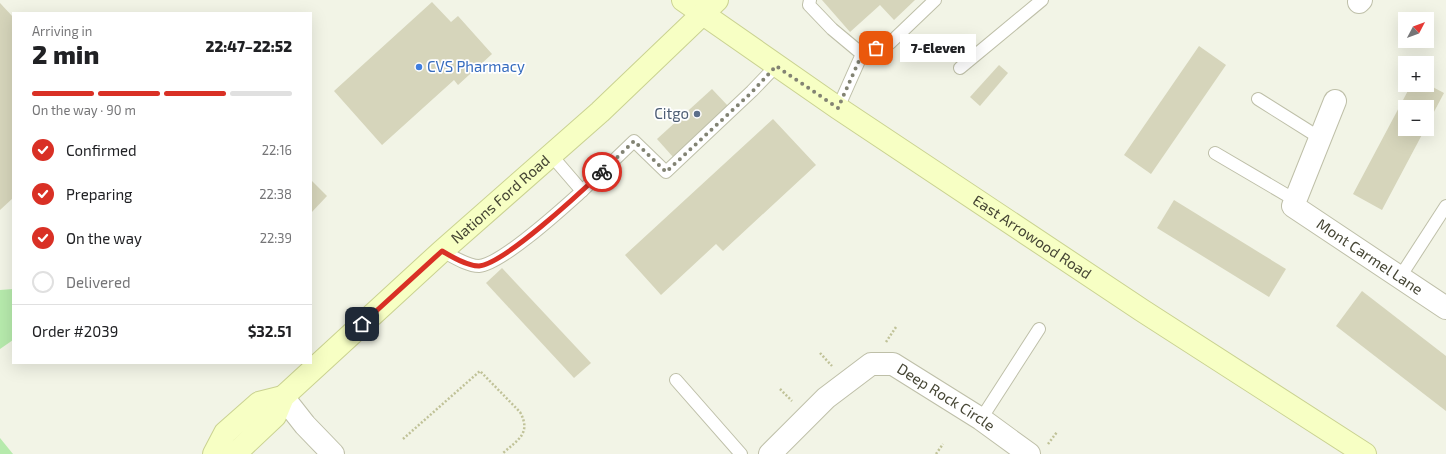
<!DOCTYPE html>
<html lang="en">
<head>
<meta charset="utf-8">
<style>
  body { margin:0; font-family:"Exo 2",sans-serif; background:#f2f2f2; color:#202124; height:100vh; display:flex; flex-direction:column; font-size:15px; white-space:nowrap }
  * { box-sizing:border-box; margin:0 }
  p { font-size:13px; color:#757577 }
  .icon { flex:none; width:22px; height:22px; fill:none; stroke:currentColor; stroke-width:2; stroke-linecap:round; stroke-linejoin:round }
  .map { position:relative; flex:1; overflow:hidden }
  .sheet { position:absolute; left:12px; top:12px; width:300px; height:352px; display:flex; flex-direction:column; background:#fff; border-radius:0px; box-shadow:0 4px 16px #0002 }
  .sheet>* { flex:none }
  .needle { width:26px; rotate:49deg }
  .controls { position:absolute; left:1398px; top:12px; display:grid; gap:8px }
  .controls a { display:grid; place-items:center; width:36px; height:36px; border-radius:0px; background:#fff; box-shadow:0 4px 16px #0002; font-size:20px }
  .pin { position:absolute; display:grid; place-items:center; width:34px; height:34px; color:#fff; margin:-17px; border-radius:8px; box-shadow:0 2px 6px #0006 }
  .courier { position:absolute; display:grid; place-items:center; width:40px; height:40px; margin:-20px; border:3px solid #d93025; border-radius:50%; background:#fff; color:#222; box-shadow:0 1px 5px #0007 }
  .bubble { position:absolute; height:28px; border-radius:0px; background:#fff; box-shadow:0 4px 16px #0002; font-size:13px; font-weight:800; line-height:28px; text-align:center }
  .head em { font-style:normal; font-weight:800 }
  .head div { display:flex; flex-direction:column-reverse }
  .head { display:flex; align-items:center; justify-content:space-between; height:68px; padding:0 20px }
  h1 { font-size:26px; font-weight:800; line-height:30px }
  .bar { display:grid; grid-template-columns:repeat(4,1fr); gap:6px 4px; align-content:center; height:48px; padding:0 20px }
  .bar i { height:5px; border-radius:3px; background:#e0e0e0 }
  .bar .active { background:#d93025 }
  .bar p { grid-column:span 4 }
  .line { display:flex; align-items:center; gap:10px; padding:0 20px; border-top:1px solid #e0e0e0 }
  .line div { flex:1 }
  ol { padding:0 20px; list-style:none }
  li { display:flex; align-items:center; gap:12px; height:44px }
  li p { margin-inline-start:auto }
  li .icon { padding:4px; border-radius:50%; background:#d93025; color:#fff; stroke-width:4 }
  li:last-child { color:#757577 }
  li i { width:22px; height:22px; border:2px solid #e0e0e0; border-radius:50% }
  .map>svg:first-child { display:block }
  .green { fill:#b6eaac }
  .building { fill:#d6d5bb }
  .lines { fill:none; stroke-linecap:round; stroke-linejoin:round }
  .lane-casing { stroke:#bebfa8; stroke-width:14 }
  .street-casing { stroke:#bebfa8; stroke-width:24 }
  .secondary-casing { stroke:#cad291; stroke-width:24 }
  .path { stroke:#c0c298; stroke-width:2.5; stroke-dasharray:2 2; stroke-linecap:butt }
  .lane { stroke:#fff; stroke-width:12 }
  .street { stroke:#fff; stroke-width:22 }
  .secondary { stroke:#f7ffc4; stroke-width:22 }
  .done { stroke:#828373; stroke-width:4; stroke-dasharray:0 7.2 }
  .route { stroke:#d93025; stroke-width:5 }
  .shop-dot { fill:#3f7fe0; stroke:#fff; stroke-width:1.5 }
  .service-dot { fill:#5c6f8a; stroke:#fff; stroke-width:1.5 }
  .labels { text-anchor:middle; stroke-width:3.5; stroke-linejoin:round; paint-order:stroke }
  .shop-label { font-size:15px; fill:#366cbe; stroke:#fff; text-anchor:start }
  .service-label { font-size:15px; fill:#4e5e75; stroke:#fff; text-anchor:end }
  .street-label { font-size:15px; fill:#464635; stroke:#fff }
</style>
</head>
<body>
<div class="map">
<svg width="1446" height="454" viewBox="0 0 1446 454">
  <rect width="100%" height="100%" fill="#f2f4e6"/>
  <g class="green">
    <path d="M13,289V340L0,349V290Z"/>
    <path d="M0,438L13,454H0Z"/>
  </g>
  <g class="building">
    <path d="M822,0H915L894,20L880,5L850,32Z"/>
    <path d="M432,2L451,22L458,16L492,54L458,85L454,80L382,145L334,91Z"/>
    <path d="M0,3L13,17V198L0,210Z"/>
    <path d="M1199,46L1226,65L1151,174L1124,155Z"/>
    <path d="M999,65L1008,73L980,106L970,97Z"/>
    <path d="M1427,84L1444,93L1427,125V107H1405V129H1425L1382,210L1353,194L1411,85Z"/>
    <path d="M712,89L728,106L673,157L657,139Z"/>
    <path d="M773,119L816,165L723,251L716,244L661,295L625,255Z"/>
    <path d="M311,180L327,196L311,213Z"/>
    <path d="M1174,200L1286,269L1269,297L1157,228Z"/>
    <path d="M502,268L591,363L574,378L486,283Z"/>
    <path d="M1362,291L1446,356V411L1336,326Z"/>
  </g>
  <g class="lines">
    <defs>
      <g id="lane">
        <path d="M810,0L809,5L832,29L862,54L838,108"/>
        <path d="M862,54L890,43L935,0"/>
        <path d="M960,68L1042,0"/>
        <path d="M1258,99L1320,138"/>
        <path d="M1215,153L1295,200"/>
        <path d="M582,191L634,141L666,172L752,91L776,66"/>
        <path d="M442,251C452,256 467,266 479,266C502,264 563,208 582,191L551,155"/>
        <path d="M1400,277L1446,206"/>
        <path d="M676,380L741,454"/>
        <path d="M981,419L1039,329"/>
      </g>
      <g id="street">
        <path d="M1359,2L1361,0"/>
        <path id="s1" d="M1335,101L1293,206L1446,308"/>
        <path d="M283,397L305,425L333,454"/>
        <path id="s2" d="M770,454L826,398L871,364H893L981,419L1029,454"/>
      </g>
      <g id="secondary">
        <path id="s3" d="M683,0L838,108L1143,311L1365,454"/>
        <path d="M214,454L225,433L259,403L283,397"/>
        <path id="s4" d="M231,454L239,450L275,416L283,397L442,251L600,112L717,0"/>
      </g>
    </defs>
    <use href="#lane" class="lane-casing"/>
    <use href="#street" class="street-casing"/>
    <use href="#secondary" class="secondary-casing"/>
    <g class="path">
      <path d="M886,342L896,327"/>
      <path d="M820,353L832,366"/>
      <path d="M780,389L792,401"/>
      <path d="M403,439L480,371L520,412C532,434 517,440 502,454"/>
      <path d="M1048,444L1057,432"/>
      <path d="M936,454L943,444"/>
    </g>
    <use href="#lane" class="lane"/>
    <use href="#street" class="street"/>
    <use href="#secondary" class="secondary"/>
  </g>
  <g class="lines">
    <path class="done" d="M602,172L634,141L666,172L752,92L776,66L838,108L862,54L876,48"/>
    <path class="route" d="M362,324L442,251C452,257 467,266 479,266C504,264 581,192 602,172"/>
  </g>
  <circle class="shop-dot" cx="419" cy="67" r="4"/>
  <circle class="service-dot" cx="697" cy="114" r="4"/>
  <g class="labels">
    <g class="shop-label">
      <text x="427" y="72">CVS Pharmacy</text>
    </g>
    <g class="service-label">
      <text x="689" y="119">Citgo</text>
    </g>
    <g class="street-label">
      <text dy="5" stroke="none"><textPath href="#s4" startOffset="373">Nations Ford Road</textPath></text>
      <text dy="5" stroke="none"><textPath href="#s3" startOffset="422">East Arrowood Road</textPath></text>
      <text dy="5" stroke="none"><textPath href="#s1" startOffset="205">Mont Carmel Lane</textPath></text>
      <text dy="5" stroke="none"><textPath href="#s2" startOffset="220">Deep Rock Circle</textPath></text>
    </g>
  </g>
</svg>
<div class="controls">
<a><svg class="needle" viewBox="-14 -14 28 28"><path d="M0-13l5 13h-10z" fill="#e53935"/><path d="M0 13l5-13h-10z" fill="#757577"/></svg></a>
<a>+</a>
<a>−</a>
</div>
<div class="pin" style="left:876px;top:48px;background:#ea580c"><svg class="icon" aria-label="bag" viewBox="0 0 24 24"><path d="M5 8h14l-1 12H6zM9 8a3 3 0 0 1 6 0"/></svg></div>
<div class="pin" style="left:362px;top:324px;background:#1f2937"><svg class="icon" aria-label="home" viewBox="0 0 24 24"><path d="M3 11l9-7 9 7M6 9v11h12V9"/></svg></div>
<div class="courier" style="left:602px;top:172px"><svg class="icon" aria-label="bike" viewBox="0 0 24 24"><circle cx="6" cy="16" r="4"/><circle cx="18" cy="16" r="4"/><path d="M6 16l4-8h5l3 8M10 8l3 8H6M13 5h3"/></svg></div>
<div class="bubble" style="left:900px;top:34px;width:76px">7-Eleven</div>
<section class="sheet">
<div class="head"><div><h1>2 min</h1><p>Arriving in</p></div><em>22:47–22:52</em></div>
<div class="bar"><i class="active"></i><i class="active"></i><i class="active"></i><i></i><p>On the way · 90 m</p></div>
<ol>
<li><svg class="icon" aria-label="check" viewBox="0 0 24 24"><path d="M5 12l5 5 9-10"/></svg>Confirmed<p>22:16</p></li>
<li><svg class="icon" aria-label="check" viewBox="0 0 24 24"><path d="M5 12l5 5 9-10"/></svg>Preparing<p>22:38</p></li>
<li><svg class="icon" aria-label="check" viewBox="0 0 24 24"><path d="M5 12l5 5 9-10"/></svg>On the way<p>22:39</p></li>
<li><i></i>Delivered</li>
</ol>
<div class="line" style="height:52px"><div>Order #2039</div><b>$32.51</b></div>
</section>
</div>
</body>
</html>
